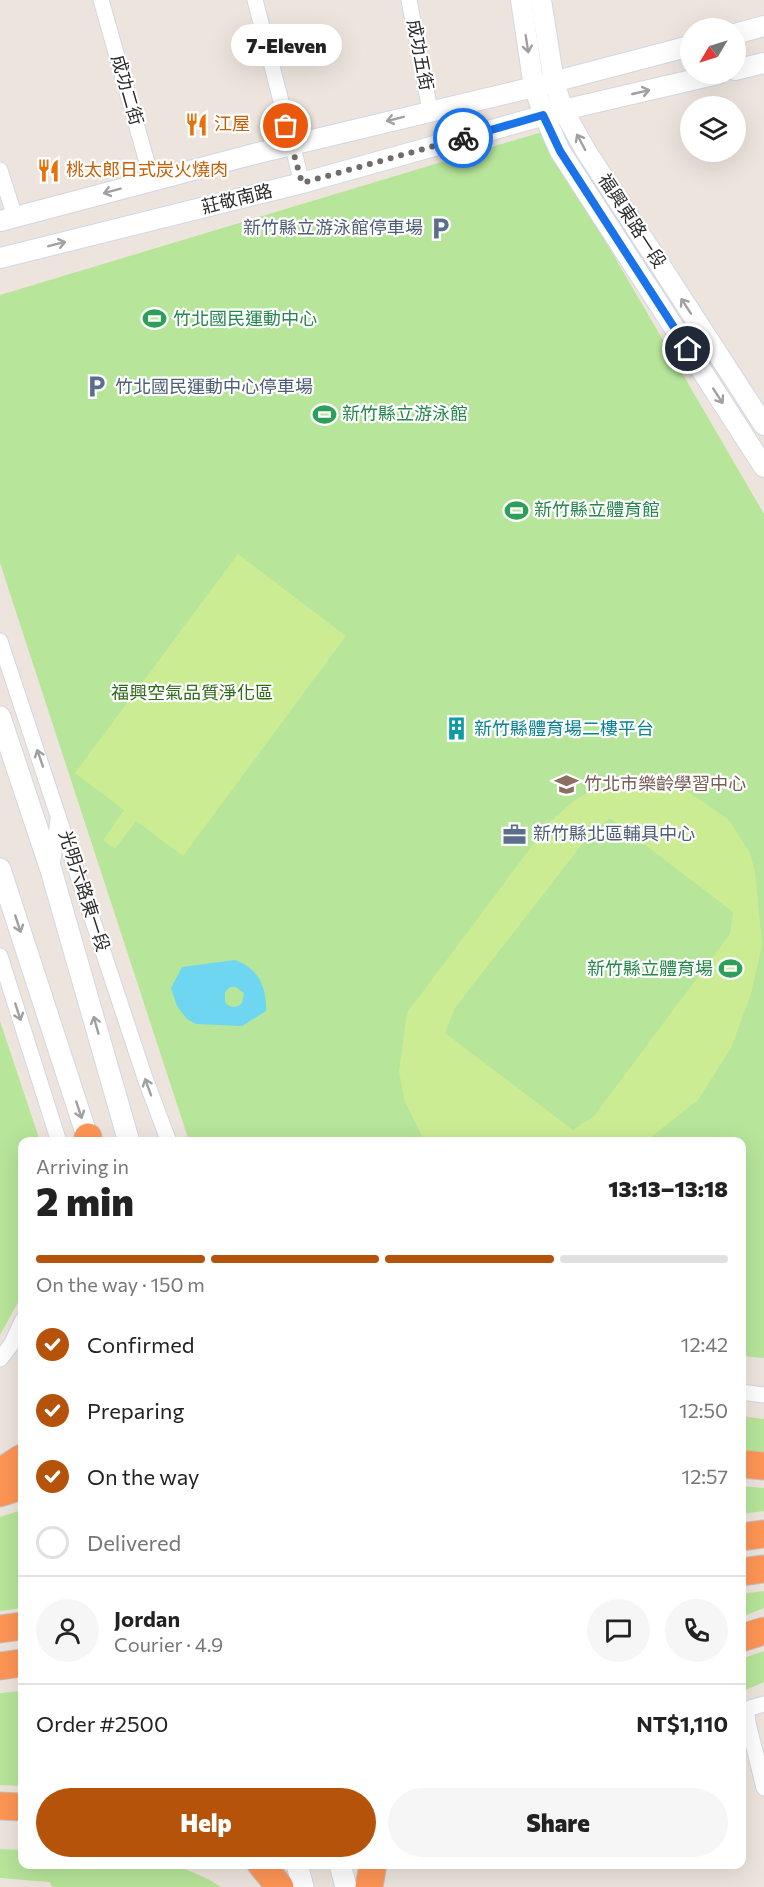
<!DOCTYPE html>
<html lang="en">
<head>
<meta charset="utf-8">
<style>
  body { margin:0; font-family:Commissioner,"Noto Sans TC",sans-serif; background:#f6f6f6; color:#222; height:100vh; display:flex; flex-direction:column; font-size:22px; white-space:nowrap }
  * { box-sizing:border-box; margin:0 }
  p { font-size:20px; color:#767676 }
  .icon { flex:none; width:33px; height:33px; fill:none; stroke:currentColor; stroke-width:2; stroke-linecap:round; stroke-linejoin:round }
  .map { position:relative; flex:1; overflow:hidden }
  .sheet { position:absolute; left:18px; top:1137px; width:728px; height:732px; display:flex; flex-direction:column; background:#fff; border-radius:12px; box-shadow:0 6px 24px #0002 }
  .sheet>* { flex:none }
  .needle { width:39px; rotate:232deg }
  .tools { position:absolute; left:680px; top:18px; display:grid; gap:12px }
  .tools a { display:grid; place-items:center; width:66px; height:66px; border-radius:50%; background:#fff; box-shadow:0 6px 24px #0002; font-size:30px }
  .pin { position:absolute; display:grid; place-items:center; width:51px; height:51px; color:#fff; margin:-26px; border:3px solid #fff; border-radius:50%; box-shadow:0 2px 6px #0007 }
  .courier { position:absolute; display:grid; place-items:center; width:60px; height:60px; margin:-30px; border:4px solid #1a73e8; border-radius:50%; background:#fff; color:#222; box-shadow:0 2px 8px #0007 }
  .bubble { position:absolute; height:42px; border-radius:21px; background:#fff; box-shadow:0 6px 24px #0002; font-size:20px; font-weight:800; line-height:42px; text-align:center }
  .head em { font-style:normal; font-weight:800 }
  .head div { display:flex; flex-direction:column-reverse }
  .head { display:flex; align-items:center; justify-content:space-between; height:102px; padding:0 18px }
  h1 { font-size:39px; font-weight:800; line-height:45px }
  .bar { display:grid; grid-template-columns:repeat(4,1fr); gap:9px 6px; align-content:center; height:72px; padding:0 18px }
  .bar i { height:8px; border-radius:4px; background:#e0e0e0 }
  .bar .current { background:#b45309 }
  .bar p { grid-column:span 4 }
  .line { display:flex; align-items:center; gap:15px; padding:0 18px; border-top:2px solid #e0e0e0 }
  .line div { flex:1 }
  .round { display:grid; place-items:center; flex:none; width:63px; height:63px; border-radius:32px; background:#f6f6f6 }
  ol { padding:0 18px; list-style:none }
  li { display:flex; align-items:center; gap:18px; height:66px }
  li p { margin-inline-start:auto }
  li .icon { padding:6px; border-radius:50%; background:#b45309; color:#fff; stroke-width:4 }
  li:last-child { color:#767676 }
  li i { width:33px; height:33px; border:3px solid #e0e0e0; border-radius:50% }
  .primary-button { display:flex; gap:12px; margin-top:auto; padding:12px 18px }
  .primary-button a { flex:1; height:69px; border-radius:36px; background:#b45309; color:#fff; font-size:24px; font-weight:800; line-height:69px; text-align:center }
  .primary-button a+a { background:#f6f6f6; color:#222 }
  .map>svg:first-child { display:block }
  .green { fill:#b7e599 }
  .pitch { fill:#ccec94; fill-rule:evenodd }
  .water { fill:#6ed6f1; fill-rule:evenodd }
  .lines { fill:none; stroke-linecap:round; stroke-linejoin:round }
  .minor-casing { stroke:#d2d7e4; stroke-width:17 }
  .tertiary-casing { stroke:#d2d7e4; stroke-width:22 }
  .secondary-casing { stroke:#d2d7e4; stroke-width:23 }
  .motorway-casing { stroke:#c4c4c4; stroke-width:29 }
  .minor { stroke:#fff; stroke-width:15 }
  .tertiary { stroke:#fff; stroke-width:20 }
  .secondary { stroke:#fff; stroke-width:21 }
  .motorway { stroke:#ff9556; stroke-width:27 }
  .oneway { stroke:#a0a0a0 }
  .done { stroke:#6f6c69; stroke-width:6; stroke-dasharray:0 10.8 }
  .route { stroke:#1a73e8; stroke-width:8 }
  .labels { text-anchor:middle; stroke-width:4.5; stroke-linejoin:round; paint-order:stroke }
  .street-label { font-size:18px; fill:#2b2b2b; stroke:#fff }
  .food-label { font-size:18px; fill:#c56008; stroke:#fff; text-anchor:start }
  .service-label { font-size:18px; fill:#4e5e75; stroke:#fff; text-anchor:start }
  .leisure-label { font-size:18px; fill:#27864d; stroke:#fff; text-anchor:start }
  .park-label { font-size:18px; fill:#2f6a19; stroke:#fff }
  .culture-label { font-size:18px; fill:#0d838f; stroke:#fff; text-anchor:start }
  .education-label { font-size:18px; fill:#785e54; stroke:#fff; text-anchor:start }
</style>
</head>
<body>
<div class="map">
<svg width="764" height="1887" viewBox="0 0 764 1887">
  <rect width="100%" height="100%" fill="#ede5dd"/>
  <g class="green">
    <path d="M542,132L764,514V1358L741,1356V1142L189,1141L0,563V295Z"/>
    <path d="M0,1021L40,1141L22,1142V1295L0,1335Z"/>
    <path d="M741,1416L764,1419V1454L741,1451Z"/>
    <path d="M741,1486L764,1488V1511L741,1514Z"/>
    <path d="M22,1510V1608L0,1611V1517Z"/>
    <path d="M764,1591V1608L741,1617V1594Z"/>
    <path d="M764,1651V1682L741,1692V1659Z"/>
    <path d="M22,1691V1786L0,1785V1693Z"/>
    <path d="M0,1849L22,1850V1864L176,1865L208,1879L221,1887H52L50,1882L0,1878Z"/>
  </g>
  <g class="pitch">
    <path d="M238,554L346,636L183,856L136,821L115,849L103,840L124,810L75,773Z"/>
    <path d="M661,784L687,791L729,820L750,853L755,872L762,944L751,994L731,1048L698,1100L646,1141H427L423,1138L404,1099L399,1071L407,1013L549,823C558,815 567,805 578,798C602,783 633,785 661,784ZM610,818L733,912L730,934L594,1116L573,1130L445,1033L455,1008L590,834Z"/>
  </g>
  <path class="water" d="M235,960C258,968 267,987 266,1011L242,1026L196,1024L187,1019L177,1006L171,988L182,967ZM230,987H236L244,993L242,1003C236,1009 230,1008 225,1002V992Z"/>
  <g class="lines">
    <defs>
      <g id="minor">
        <path d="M101,0L152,180"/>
        <path d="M255,0L302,183"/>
        <path d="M409,0L430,110"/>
        <path d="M0,170L15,217"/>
        <path d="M0,641L145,1078L169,1142"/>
        <path d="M52,867L58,820"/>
        <path d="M0,956L59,1142"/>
        <path d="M0,1359L11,1345L22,1321"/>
        <path d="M741,1392L764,1395"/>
        <path d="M764,1704L750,1708L747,1713L748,1723L764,1788"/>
      </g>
      <g id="tertiary">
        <path d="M521,0L534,87L544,115L560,151L764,467"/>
        <path d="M541,0L554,82L563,110L586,151L764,425"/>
        <path d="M735,34L764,26"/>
        <path d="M735,70L764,63"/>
        <path d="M0,221L258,153L534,87L690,46"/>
        <path d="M0,258L302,183L563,110L718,74"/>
      </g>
      <g id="secondary">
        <path d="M0,717L51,870L129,1142"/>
        <path d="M0,869L89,1142"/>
        <path d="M297,1864L303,1887"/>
        <path d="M340,1864L346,1887"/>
      </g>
      <g id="motorway">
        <path d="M88,1137V1142"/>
        <path d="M741,1464L764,1466"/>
        <path d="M0,1472L22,1458"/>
        <path d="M0,1493L22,1486"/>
        <path d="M741,1537L764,1534"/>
        <path d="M741,1572L764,1569"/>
        <path d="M0,1629L22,1626"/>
        <path d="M741,1638L764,1631"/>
        <path d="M0,1666L22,1663"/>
        <path d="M0,1806L22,1807"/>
        <path d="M261,1864L280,1887"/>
        <path d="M369,1887L373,1864"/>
      </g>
    </defs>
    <use href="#minor" class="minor-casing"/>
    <use href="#tertiary" class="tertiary-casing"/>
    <use href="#secondary" class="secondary-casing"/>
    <use href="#motorway" class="motorway-casing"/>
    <use href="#minor" class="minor"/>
    <use href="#tertiary" class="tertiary"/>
    <use href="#secondary" class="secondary"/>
    <use href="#motorway" class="motorway"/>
  </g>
  <defs><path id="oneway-shaft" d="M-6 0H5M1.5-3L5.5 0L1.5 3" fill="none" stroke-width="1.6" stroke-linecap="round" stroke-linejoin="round" transform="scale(1.5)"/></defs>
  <g class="oneway">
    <use href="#oneway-shaft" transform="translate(527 44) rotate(81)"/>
    <use href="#oneway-shaft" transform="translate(641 92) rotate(-13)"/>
    <use href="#oneway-shaft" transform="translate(395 119) rotate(166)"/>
    <use href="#oneway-shaft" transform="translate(581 142) rotate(-118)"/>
    <use href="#oneway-shaft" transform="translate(112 191) rotate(165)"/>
    <use href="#oneway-shaft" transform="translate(57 244) rotate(-14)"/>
    <use href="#oneway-shaft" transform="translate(686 306) rotate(-123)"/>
    <use href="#oneway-shaft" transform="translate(718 396) rotate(57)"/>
    <use href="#oneway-shaft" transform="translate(40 758) rotate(-109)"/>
    <use href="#oneway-shaft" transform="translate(18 924) rotate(72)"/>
    <use href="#oneway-shaft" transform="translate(18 1012) rotate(72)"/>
    <use href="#oneway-shaft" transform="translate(96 1025) rotate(-106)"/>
    <use href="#oneway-shaft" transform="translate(148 1087) rotate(-110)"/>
    <use href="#oneway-shaft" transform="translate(79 1110) rotate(72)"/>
  </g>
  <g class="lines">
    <path class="done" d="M286,126L302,183L463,138"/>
    <path class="route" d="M463,138L543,115L560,151L688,349"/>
  </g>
  <defs>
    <symbol id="restaurant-bare" viewBox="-9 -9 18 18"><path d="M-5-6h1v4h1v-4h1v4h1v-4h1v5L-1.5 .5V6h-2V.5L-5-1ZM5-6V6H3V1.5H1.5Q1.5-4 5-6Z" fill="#e8710a" stroke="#fff" stroke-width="2.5" paint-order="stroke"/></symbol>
    <symbol id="parking-bare" viewBox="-9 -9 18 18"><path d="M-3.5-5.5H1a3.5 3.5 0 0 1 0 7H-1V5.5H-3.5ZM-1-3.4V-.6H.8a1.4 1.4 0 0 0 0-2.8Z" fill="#5c6f8a" stroke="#fff" stroke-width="2.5" paint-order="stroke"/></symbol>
    <symbol id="stadium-bare" viewBox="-9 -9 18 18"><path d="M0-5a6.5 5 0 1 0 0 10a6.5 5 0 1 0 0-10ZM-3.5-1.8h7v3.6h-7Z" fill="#2e9e5b" stroke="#fff" stroke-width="2.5" paint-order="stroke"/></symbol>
    <symbol id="building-bare" viewBox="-9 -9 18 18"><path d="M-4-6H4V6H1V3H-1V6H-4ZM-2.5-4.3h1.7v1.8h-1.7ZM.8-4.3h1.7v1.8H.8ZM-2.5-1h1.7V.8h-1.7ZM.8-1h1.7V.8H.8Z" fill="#0f9aa8" stroke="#fff" stroke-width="2.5" paint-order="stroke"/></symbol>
    <symbol id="school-bare" viewBox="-9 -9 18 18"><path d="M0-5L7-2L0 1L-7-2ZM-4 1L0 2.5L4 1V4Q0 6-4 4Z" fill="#8d6e63" stroke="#fff" stroke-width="2.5" paint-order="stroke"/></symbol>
    <symbol id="office-bare" viewBox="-9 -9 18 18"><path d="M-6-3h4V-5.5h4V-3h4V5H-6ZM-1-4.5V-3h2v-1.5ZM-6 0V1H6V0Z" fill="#5c6f8a" stroke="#fff" stroke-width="2.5" paint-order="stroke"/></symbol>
  </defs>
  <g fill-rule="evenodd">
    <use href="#restaurant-bare" x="180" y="108" width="33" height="33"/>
    <use href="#restaurant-bare" x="32" y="154" width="33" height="33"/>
    <use href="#parking-bare" x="424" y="212" width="33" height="33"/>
    <use href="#stadium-bare" x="138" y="302" width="33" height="33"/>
    <use href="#parking-bare" x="80" y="370" width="33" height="33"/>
    <use href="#stadium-bare" x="308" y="398" width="33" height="33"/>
    <use href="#stadium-bare" x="500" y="494" width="33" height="33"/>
    <use href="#building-bare" x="440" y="712" width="33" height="33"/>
    <use href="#school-bare" x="550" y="768" width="33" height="33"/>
    <use href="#office-bare" x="498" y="818" width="33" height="33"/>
    <use href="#stadium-bare" x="714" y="952" width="33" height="33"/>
  </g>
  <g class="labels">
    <g class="street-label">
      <text transform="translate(420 55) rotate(79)" y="6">成功五街</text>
      <text transform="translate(127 90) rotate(74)" y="6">成功二街</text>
      <text transform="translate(237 199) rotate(-14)" y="6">莊敬南路</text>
      <text transform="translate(632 221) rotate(57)" y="6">福興東路一段</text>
      <text transform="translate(84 891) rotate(72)" y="6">光明六路東一段</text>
    </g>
    <g class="food-label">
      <text x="214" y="130">江屋</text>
      <text x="66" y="176">桃太郎日式炭火燒肉</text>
    </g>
    <g class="service-label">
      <text x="423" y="234" text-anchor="end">新竹縣立游泳館停車場</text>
      <text x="115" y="393">竹北國民運動中心停車場</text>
      <text x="533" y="840">新竹縣北區輔具中心</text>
    </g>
    <g class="leisure-label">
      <text x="173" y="325">竹北國民運動中心</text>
      <text x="342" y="420">新竹縣立游泳館</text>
      <text x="534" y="516">新竹縣立體育館</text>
      <text x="713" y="975" text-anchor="end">新竹縣立體育場</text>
    </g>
    <g class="park-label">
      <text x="192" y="699">福興空氣品質淨化區</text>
    </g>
    <g class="culture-label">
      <text x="474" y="735">新竹縣體育場二樓平台</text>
    </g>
    <g class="education-label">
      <text x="584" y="790">竹北市樂齡學習中心</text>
    </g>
  </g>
</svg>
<div class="tools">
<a><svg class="needle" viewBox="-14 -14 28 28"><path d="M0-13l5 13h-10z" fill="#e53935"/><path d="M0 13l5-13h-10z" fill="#767676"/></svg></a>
<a><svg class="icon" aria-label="layers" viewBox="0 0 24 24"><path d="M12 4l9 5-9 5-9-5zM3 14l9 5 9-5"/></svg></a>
</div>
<div class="pin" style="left:286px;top:126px;background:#ea580c"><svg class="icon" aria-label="bag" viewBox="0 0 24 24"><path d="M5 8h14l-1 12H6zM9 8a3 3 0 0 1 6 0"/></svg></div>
<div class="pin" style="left:688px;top:349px;background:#1f2937"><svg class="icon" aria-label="home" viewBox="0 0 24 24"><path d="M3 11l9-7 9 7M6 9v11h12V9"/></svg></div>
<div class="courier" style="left:463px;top:138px"><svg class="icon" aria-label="bike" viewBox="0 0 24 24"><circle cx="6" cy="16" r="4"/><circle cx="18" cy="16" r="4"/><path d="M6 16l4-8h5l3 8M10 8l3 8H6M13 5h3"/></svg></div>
<div class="bubble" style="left:231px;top:24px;width:111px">7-Eleven</div>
<section class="sheet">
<div class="head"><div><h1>2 min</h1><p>Arriving in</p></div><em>13:13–13:18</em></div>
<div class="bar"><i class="current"></i><i class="current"></i><i class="current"></i><i></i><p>On the way · 150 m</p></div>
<ol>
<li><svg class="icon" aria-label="check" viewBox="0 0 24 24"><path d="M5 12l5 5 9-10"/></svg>Confirmed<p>12:42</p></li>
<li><svg class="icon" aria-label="check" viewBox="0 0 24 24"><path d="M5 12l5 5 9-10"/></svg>Preparing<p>12:50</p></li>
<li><svg class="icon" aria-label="check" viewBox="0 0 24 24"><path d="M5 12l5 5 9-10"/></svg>On the way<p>12:57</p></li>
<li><i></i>Delivered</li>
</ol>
<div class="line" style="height:108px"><a class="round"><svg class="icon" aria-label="person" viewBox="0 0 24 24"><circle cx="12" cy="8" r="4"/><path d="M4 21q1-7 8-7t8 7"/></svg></a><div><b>Jordan</b><p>Courier · 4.9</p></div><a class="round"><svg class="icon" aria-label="chat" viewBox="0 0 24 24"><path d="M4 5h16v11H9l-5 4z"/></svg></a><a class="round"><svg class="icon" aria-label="phone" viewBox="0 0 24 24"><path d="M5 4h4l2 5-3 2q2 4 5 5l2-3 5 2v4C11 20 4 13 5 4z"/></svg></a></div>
<div class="line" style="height:78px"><div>Order #2500</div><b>NT$1,110</b></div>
<div class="primary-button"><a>Help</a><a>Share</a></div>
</section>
</div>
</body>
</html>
